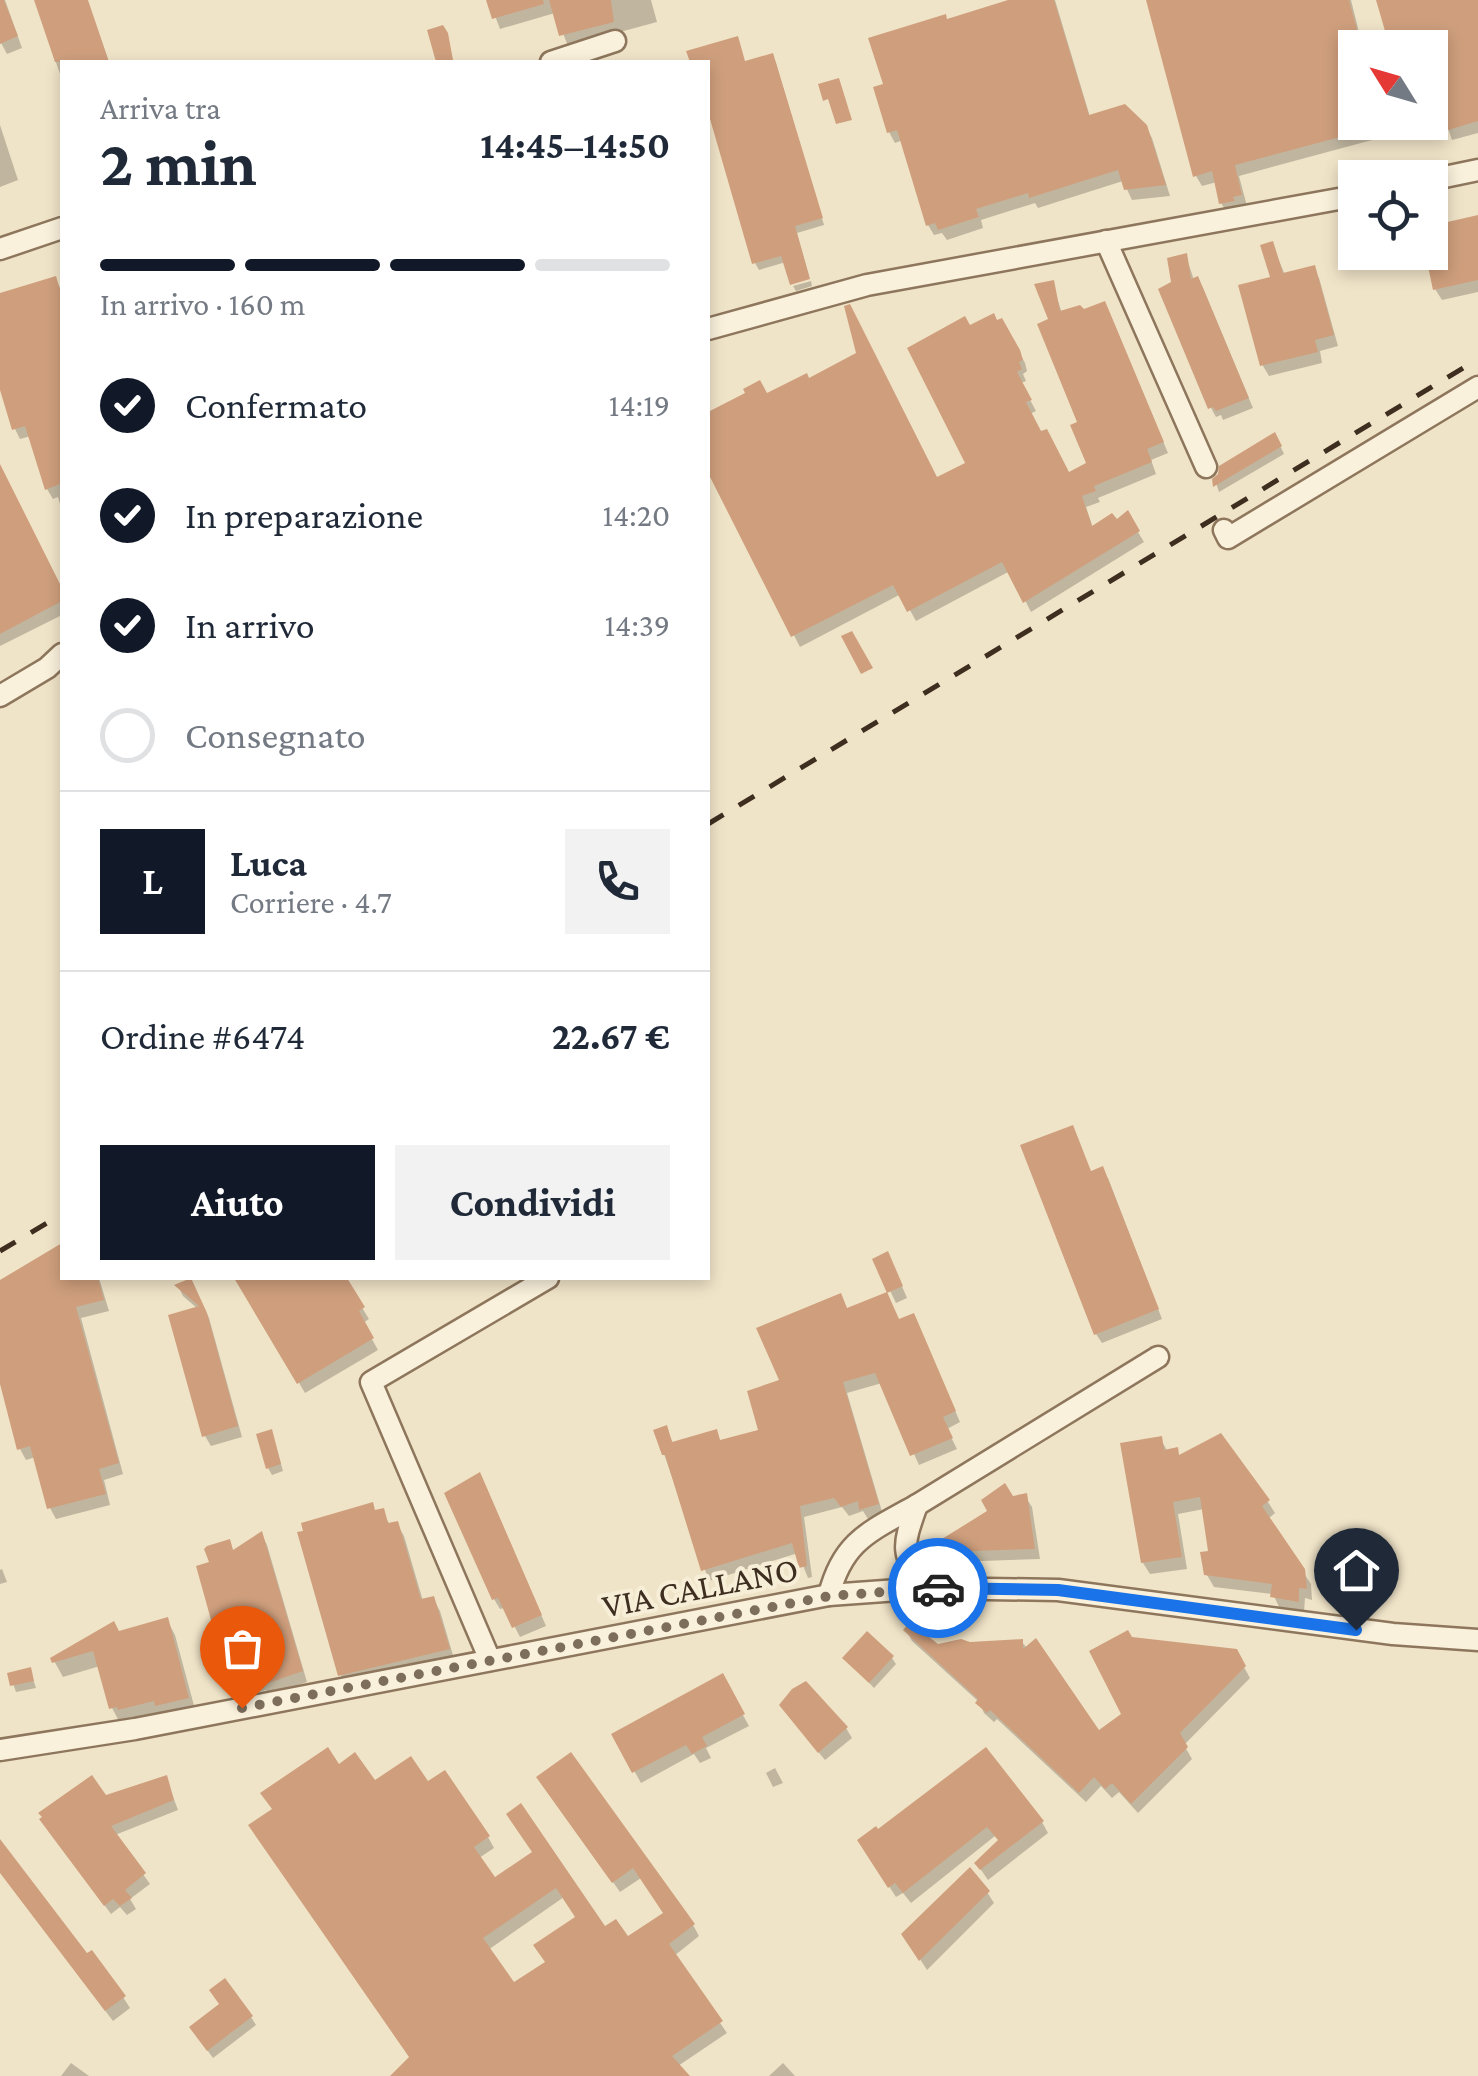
<!DOCTYPE html>
<html lang="it">
<head>
<meta charset="utf-8">
<style>
  body { margin:0; font-family:"Crimson Pro",serif; background:#f2f2f3; color:#1f2937; height:100vh; display:flex; flex-direction:column; font-size:38px; white-space:nowrap }
  * { box-sizing:border-box; margin:0 }
  p { font-size:32px; color:#747a83 }
  .icon { flex:none; width:55px; height:55px; fill:none; stroke:currentColor; stroke-width:2; stroke-linecap:round; stroke-linejoin:round }
  .map { position:relative; flex:1; overflow:hidden }
  .details { position:absolute; left:60px; top:60px; width:650px; height:1220px; display:flex; flex-direction:column; background:#fff; border-radius:0px; box-shadow:0 5px 15px #0003 }
  .details>* { flex:none }
  .needle { width:65px; rotate:307deg }
  .fabs { position:absolute; left:1338px; top:30px; display:grid; gap:20px }
  .fabs a { display:grid; place-items:center; width:110px; height:110px; border-radius:0px; background:#fff; box-shadow:0 5px 15px #0003; font-size:50px }
  .pin { position:absolute; display:grid; place-items:center; width:85px; height:85px; color:#fff; margin:-102px -42px; border-radius:50% 50% 50% 0; rotate:-45deg; box-shadow:0 0 10px #0007 }
  .pin .icon { rotate:45deg }
  .courier { position:absolute; display:grid; place-items:center; width:100px; height:100px; margin:-50px; border:8px solid #1a73e8; border-radius:50%; background:#fff; color:#222; box-shadow:0 2px 12px #0007 }
  .summary em { font-style:normal; font-weight:700 }
  .summary div { display:flex; flex-direction:column-reverse }
  .summary { display:flex; align-items:center; justify-content:space-between; height:170px; padding:0 40px }
  h1 { font-size:65px; font-weight:700; line-height:75px }
  .bar { display:grid; grid-template-columns:repeat(4,1fr); gap:15px 10px; align-content:center; height:120px; padding:0 40px }
  .bar i { height:12px; border-radius:8px; background:#e0e1e3 }
  .bar .on { background:#111827 }
  .bar p { grid-column:span 4 }
  .line { display:flex; align-items:center; gap:25px; padding:0 40px; border-top:2px solid #e0e1e3 }
  .line div { flex:1 }
  .round { display:grid; place-items:center; flex:none; width:105px; height:105px; border-radius:0px; background:#f2f2f3 }
  ol { padding:0 40px; list-style:none }
  li { display:flex; align-items:center; gap:30px; height:110px }
  li p { margin-inline-start:auto }
  li .icon { padding:10px; border-radius:50%; background:#111827; color:#fff; stroke-width:4 }
  li:last-child { color:#747a83 }
  li i { width:55px; height:55px; border:5px solid #e0e1e3; border-radius:50% }
  .cta { display:flex; gap:20px; margin-top:auto; padding:20px 40px }
  .cta a { flex:1; height:115px; border-radius:0px; background:#111827; color:#fff; font-size:40px; font-weight:700; line-height:115px; text-align:center }
  .cta a+a { background:#f2f2f3; color:#1f2937 }
  .map>svg:first-child { display:block }
  .shadow { fill:#0003; fill-rule:evenodd }
  .building { fill:#cf9f7d; fill-rule:evenodd }
  .lines { fill:none; stroke-linecap:round; stroke-linejoin:round }
  .minor-casing { stroke:#8d765c; stroke-width:25 }
  .minor { stroke:#faf1dc; stroke-width:20 }
  .rail { stroke:#3d2e20; stroke-width:5; stroke-dasharray:18 18; stroke-linecap:butt }
  .done { stroke:#7c6e5b; stroke-width:10; stroke-dasharray:0 18 }
  .route { stroke:#1a73e8; stroke-width:12 }
  .labels { text-anchor:middle; stroke-width:8; stroke-linejoin:round; paint-order:stroke }
  .street-label { font-size:35px; fill:#3d2e20; stroke:#f7eed8 }
</style>
</head>
<body>
<div class="map">
<svg width="1478" height="2076" viewBox="0 0 1478 2076">
  <rect width="100%" height="100%" fill="#f0e4c8"/>
  <g class="shadow">
    <path d="M0,0H5L22,48L7,54L0,41Z"/>
    <path d="M35,0H87L109,62H62V80Z"/>
    <path d="M489,0H651L657,22L568,46L555,13L500,29Z"/>
    <path d="M1017,0H1055L1090,117L1145,126L1152,138L1170,196L1132,200L1123,181L1038,208L1035,203L981,220L983,228L947,240L942,233L934,235L928,225L903,140L895,143L889,132L876,89L886,86L947,22Z"/>
    <path d="M1148,0H1351L1363,48H1355V122H1384L1387,136L1239,176L1247,206L1228,214L1221,203L1217,182L1202,186L1196,176Z"/>
    <path d="M1379,0H1478V133L1452,140L1430,75V48Z"/>
    <path d="M689,53L746,63L772,56L776,63L824,225L797,233L809,276L791,282L786,262L759,270L755,263L708,100V62H692Z"/>
    <path d="M0,125L18,180L0,187Z"/>
    <path d="M1478,218V292L1442,300L1435,289L1430,228Z"/>
    <path d="M1272,244L1285,275L1313,268L1319,278L1338,346L1320,351L1322,363L1269,376L1263,366L1241,287L1273,278Z"/>
    <path d="M1186,256L1194,280L1203,288L1253,408L1223,420L1221,415L1216,417L1211,408L1161,290L1174,284Z"/>
    <path d="M55,279L62,291V511L58,497L53,499L47,489L31,436L20,439L15,429L0,381V295Z"/>
    <path d="M811,281L812,286L796,291L793,286Z"/>
    <path d="M1052,283L1062,313L1110,314L1168,453L1151,460L1156,474L1098,498L1100,502L1086,507L1093,528L1116,523L1127,514L1144,542L1031,612L1010,571L916,621L901,594L800,647L708,468V415L749,394L766,396L937,480L969,464V328L1001,321L1025,363L1027,371L1023,374L1026,381L1021,383L1036,411L1030,414L1068,474L1089,465L1051,320Z"/>
    <path d="M1278,441L1284,454L1219,492L1215,480Z"/>
    <path d="M0,470L62,592V615L0,646Z"/>
    <path d="M1091,1173L1108,1178L1162,1319L1102,1343L1096,1334Z"/>
    <path d="M62,1245V1278H99L109,1311L81,1318L123,1474L104,1480L110,1505L56,1519L50,1508L36,1457L26,1460L20,1449L0,1374V1283Z"/>
    <path d="M875,1260L893,1265L907,1298L896,1303Z"/>
    <path d="M237,1278H344L369,1319L363,1323L378,1350L305,1393Z"/>
    <path d="M178,1286L196,1291L209,1318L242,1437L211,1446L205,1436L198,1309L183,1296Z"/>
    <path d="M847,1311L919,1327L960,1422L947,1429L957,1449L919,1465L882,1383L847,1393L883,1515L868,1519L863,1511L849,1516L842,1507L804,1517L812,1577L808,1578L798,1553L709,1581L664,1454L666,1428L674,1445L716,1432L721,1442L761,1432L782,1381Z"/>
    <path d="M1220,1436L1268,1502L1275,1513L1268,1519L1311,1584L1312,1600L1305,1598L1304,1612L1280,1609L1273,1594L1214,1587L1207,1575L1210,1553L1204,1509L1178,1514L1187,1569L1150,1574L1143,1563L1160,1438L1168,1452L1176,1450L1180,1457Z"/>
    <path d="M274,1439L283,1471L272,1475L268,1468Z"/>
    <path d="M485,1485L546,1626L520,1637L505,1608L500,1609L494,1599Z"/>
    <path d="M1025,1496L1032,1507L1040,1559L952,1562L946,1551Z"/>
    <path d="M382,1511L390,1525L397,1524L404,1536L423,1601L433,1598L440,1611L455,1662L348,1687L341,1675L376,1512Z"/>
    <path d="M262,1535L267,1545L307,1682L269,1695L266,1690L239,1698L232,1687L213,1564L229,1542L234,1552Z"/>
    <path d="M2,1569L7,1582L0,1584V1570Z"/>
    <path d="M167,1620L175,1635L196,1713L120,1723L112,1708L100,1666L63,1677L53,1659L118,1634Z"/>
    <path d="M906,1630L937,1646L1022,1642L1098,1734L1124,1715L1131,1640L1235,1651L1250,1678L1184,1745L1192,1759L1138,1813L1119,1792L1112,1798L1101,1786L1086,1802L997,1719L994,1722L984,1713L979,1702L912,1641Z"/>
    <path d="M892,1658L896,1664L874,1688L846,1659Z"/>
    <path d="M30,1670L36,1688L16,1692L10,1675Z"/>
    <path d="M722,1677L749,1726L706,1748L711,1758L700,1763L694,1754L641,1783L614,1735Z"/>
    <path d="M788,1715L846,1728L852,1738L825,1760Z"/>
    <path d="M339,1767L374,1784L428,1785L488,1837L494,1848L479,1858L494,1880L534,1853L604,1930L627,1939L666,1914L641,1878L620,1892L539,1777L693,1925L699,1936L674,1956L727,2033L678,2066L687,2076H393L412,2058ZM564,1897L578,1918L547,1963L513,1985L488,1950Z"/>
    <path d="M775,1768L783,1783L773,1787L766,1773Z"/>
    <path d="M166,1778L178,1810L115,1835L150,1884L130,1899L136,1909L127,1915L120,1907L111,1914L48,1829L105,1798Z"/>
    <path d="M1042,1822L1048,1833L988,1880L977,1864L1000,1842L995,1836L911,1903L903,1893L896,1897L867,1852L875,1830Z"/>
    <path d="M0,1843L86,1957L123,1997L130,2008L113,2021L0,1872Z"/>
    <path d="M987,1892L994,1903L927,1970L904,1934Z"/>
    <path d="M251,2017L256,2025L213,2058L197,2036Z"/>
    <path d="M71,2063L89,2076H61Z"/>
    <path d="M783,2063L795,2076H769Z"/>
  </g>
  <g class="building">
    <path d="M0,0H4L18,36L0,44Z"/>
    <path d="M34,0H88L109,62H55Z"/>
    <path d="M486,0H543L544,4L492,19Z"/>
    <path d="M549,0H611L614,22L559,36Z"/>
    <path d="M1008,0H1054L1089,115L1125,104L1147,125L1166,185L1124,190L1118,170L1029,198L1028,193L976,209L979,217L938,230L935,223L926,226L897,130L887,133L873,87L883,84L868,38L946,14L947,19Z"/>
    <path d="M1146,0H1349L1362,48H1355V133L1235,165L1242,195L1233,197L1235,201L1219,204L1212,171L1193,177Z"/>
    <path d="M1376,0H1478V121L1445,131L1430,84V48H1390Z"/>
    <path d="M443,25L448,33L453,60L436,62L427,30Z"/>
    <path d="M738,36L745,61L773,53L823,218L795,226L810,279L790,285L781,256L752,264L708,112V62H690L686,51Z"/>
    <path d="M839,78L852,120L836,124L828,99L823,101L818,84Z"/>
    <path d="M1478,215V280L1433,290L1425,252H1430V226Z"/>
    <path d="M1273,241L1283,273L1315,265L1334,335L1315,340L1318,352L1260,366L1238,285L1270,277L1260,245Z"/>
    <path d="M1187,253L1191,279L1198,276L1249,398L1216,411L1213,407L1208,409L1158,289L1171,282L1167,258Z"/>
    <path d="M56,276L60,290L62,289V483L45,490L25,426L12,430L0,390V293Z"/>
    <path d="M1054,280L1060,311L1080,305L1084,309L1105,301L1164,442L1147,449L1152,462L1094,486L1096,491L1082,496L1092,526L1112,513L1117,519L1128,510L1140,531L1023,603L1002,562L907,612L893,585L791,637L708,473V412L745,393L743,389L760,380L767,393L807,373L809,378L856,353L844,306L850,304L937,477L965,463L907,348L965,316L970,325L994,313L997,320L1002,318L1020,350L1023,360L1019,362L1022,369L1017,372L1032,400L1026,402L1041,431L1047,429L1069,472L1086,463L1070,425L1077,422L1037,324L1048,319L1034,284Z"/>
    <path d="M1275,432L1282,446L1213,487L1212,479L1218,474L1219,466Z"/>
    <path d="M0,464L62,588V601L0,634Z"/>
    <path d="M852,631L873,668L861,674L841,636Z"/>
    <path d="M1073,1125L1091,1171L1103,1166L1159,1309L1094,1335L1020,1145Z"/>
    <path d="M62,1243V1278H98L104,1300L76,1307L119,1463L99,1469L106,1494L47,1509L30,1446L17,1450L0,1384V1280Z"/>
    <path d="M888,1251L903,1286L887,1293L872,1259Z"/>
    <path d="M191,1278L207,1313L238,1426L202,1437L168,1315L199,1306L174,1285Z"/>
    <path d="M234,1278H347L365,1307L359,1311L374,1338L297,1384Z"/>
    <path d="M887,1292L899,1319L914,1313L956,1411L943,1417L953,1438L910,1456L875,1373L843,1382L879,1504L859,1510L858,1501L841,1507L834,1498L800,1506L807,1566L799,1568L792,1543L701,1571L665,1455H662L653,1430L667,1425L672,1442L717,1429L720,1440L758,1430L747,1391L779,1380L756,1328L841,1293L847,1308Z"/>
    <path d="M272,1429L281,1464L266,1469L256,1434Z"/>
    <path d="M1221,1433L1270,1500L1262,1506L1305,1569L1307,1589L1299,1588V1602L1270,1597L1272,1584L1204,1575L1200,1552L1208,1551L1200,1497L1173,1502L1182,1557L1141,1563L1120,1443L1162,1436L1164,1450L1178,1447L1179,1455Z"/>
    <path d="M480,1472L542,1615L512,1628L498,1598L492,1600L444,1493Z"/>
    <path d="M1005,1483L1013,1496L1027,1493L1035,1549L943,1552L942,1539L987,1511L981,1500Z"/>
    <path d="M373,1502L375,1510L384,1508L388,1523L398,1521L421,1599L434,1596L450,1649L338,1676L297,1532L303,1531L301,1523Z"/>
    <path d="M262,1531L303,1671L260,1686L259,1680L230,1688L196,1566L209,1562L204,1549L207,1546L230,1539L233,1550Z"/>
    <path d="M168,1617L189,1698L155,1706L154,1701L118,1710L117,1707L109,1709L93,1651L52,1663L50,1658L114,1621L119,1631Z"/>
    <path d="M910,1622L938,1644L961,1639L970,1642L1023,1639V1649L1036,1638L1099,1730L1121,1714L1089,1651L1128,1630L1132,1637L1237,1649L1246,1666L1180,1733L1188,1747L1131,1804L1112,1783L1105,1789L1094,1777L1079,1793L990,1710L987,1713L975,1703L978,1699L903,1630Z"/>
    <path d="M867,1631L894,1656L869,1683L842,1658Z"/>
    <path d="M31,1667L34,1681L10,1686L7,1673Z"/>
    <path d="M723,1673L745,1714L702,1737L707,1746L692,1754L686,1745L632,1773L611,1734Z"/>
    <path d="M806,1681L848,1727L818,1753L779,1705L792,1689Z"/>
    <path d="M328,1747L339,1764L355,1752L375,1780L411,1756L428,1781L445,1770L490,1836L474,1847L495,1877L532,1852L506,1814L521,1803L605,1926L616,1919L628,1936L663,1913L633,1868L612,1883L536,1777L571,1752L695,1924L669,1944L723,2021L672,2056L690,2076H390L409,2057L248,1825L272,1809L260,1793ZM556,1888L575,1917L533,1945L545,1962L514,1982L483,1938Z"/>
    <path d="M986,1747L1044,1821L980,1870L974,1863L998,1840L987,1827L903,1893L895,1883L888,1888L857,1840L876,1826L878,1829Z"/>
    <path d="M92,1775L106,1795L167,1775L174,1800L111,1826L146,1873L125,1890L132,1898L120,1906L113,1899L104,1906L39,1819L42,1817L38,1813Z"/>
    <path d="M0,1839L87,1953L92,1950L126,1996L105,2011L0,1873Z"/>
    <path d="M970,1867L990,1891L919,1961L901,1934Z"/>
    <path d="M225,1978L253,2016L207,2051L189,2027L219,2004L209,1990Z"/>
  </g>
  <g class="lines">
    <defs>
      <g id="minor">
        <path d="M551,62L615,41"/>
        <path d="M1430,180L1478,170"/>
        <path d="M1106,241L1206,467"/>
        <path d="M0,249L62,228"/>
        <path d="M708,329L867,285L1355,196"/>
        <path d="M1224,530L1228,538L1478,387"/>
        <path d="M0,696L47,668L62,654"/>
        <path d="M917,1505L1158,1357"/>
        <path d="M829,1595C843,1540 871,1531 917,1505C903,1545 899,1553 926,1588"/>
        <path d="M490,1660L371,1382L548,1278"/>
        <path d="M0,1750L135,1729L829,1595L926,1588L1058,1590L1393,1634L1478,1640"/>
      </g>
    </defs>
    <use href="#minor" class="minor-casing"/>
    <use href="#minor" class="minor"/>
    <g class="rail">
      <path d="M708,824L1478,359"/>
      <path d="M0,1251L62,1214"/>
    </g>
  </g>
  <g class="lines">
    <path class="done" d="M242,1708L830,1596L938,1588"/>
    <path class="route" d="M938,1588L1058,1590L1356,1630"/>
  </g>
  <g class="labels">
    <g class="street-label">
      <text transform="translate(700 1587) rotate(-11)" y="12">VIA CALLANO</text>
    </g>
  </g>
</svg>
<div class="fabs">
<a><svg class="needle" viewBox="-14 -14 28 28"><path d="M0-13l5 13h-10z" fill="#e53935"/><path d="M0 13l5-13h-10z" fill="#747a83"/></svg></a>
<a><svg class="icon" aria-label="locate" viewBox="0 0 24 24"><circle cx="12" cy="12" r="6"/><path d="M12 2v4M12 18v4M2 12h4M18 12h4"/></svg></a>
</div>
<div class="pin" style="left:242px;top:1708px;background:#ea580c"><svg class="icon" aria-label="bag" viewBox="0 0 24 24"><path d="M5 8h14l-1 12H6zM9 8a3 3 0 0 1 6 0"/></svg></div>
<div class="pin" style="left:1356px;top:1630px;background:#1f2937"><svg class="icon" aria-label="home" viewBox="0 0 24 24"><path d="M3 11l9-7 9 7M6 9v11h12V9"/></svg></div>
<div class="courier" style="left:938px;top:1588px"><svg class="icon" aria-label="car" viewBox="0 0 24 24"><path d="M5 17H2v-5l4-1 3-4h7l3 4 3 1v5h-3M9 17h6M6 11h13"/><circle cx="7" cy="17" r="2"/><circle cx="17" cy="17" r="2"/></svg></div>
<section class="details">
<div class="summary"><div><h1>2 min</h1><p>Arriva tra</p></div><em>14:45–14:50</em></div>
<div class="bar"><i class="on"></i><i class="on"></i><i class="on"></i><i></i><p>In arrivo · 160 m</p></div>
<ol>
<li><svg class="icon" aria-label="check" viewBox="0 0 24 24"><path d="M5 12l5 5 9-10"/></svg>Confermato<p>14:19</p></li>
<li><svg class="icon" aria-label="check" viewBox="0 0 24 24"><path d="M5 12l5 5 9-10"/></svg>In preparazione<p>14:20</p></li>
<li><svg class="icon" aria-label="check" viewBox="0 0 24 24"><path d="M5 12l5 5 9-10"/></svg>In arrivo<p>14:39</p></li>
<li><i></i>Consegnato</li>
</ol>
<div class="line" style="height:180px"><b class="round" style="background:#111827;color:#fff">L</b><div><b>Luca</b><p>Corriere · 4.7</p></div><a class="round"><svg class="icon" aria-label="phone" viewBox="0 0 24 24"><path d="M5 4h4l2 5-3 2q2 4 5 5l2-3 5 2v4C11 20 4 13 5 4z"/></svg></a></div>
<div class="line" style="height:130px"><div>Ordine #6474</div><b>22.67 €</b></div>
<div class="cta"><a>Aiuto</a><a>Condividi</a></div>
</section>
</div>
</body>
</html>
